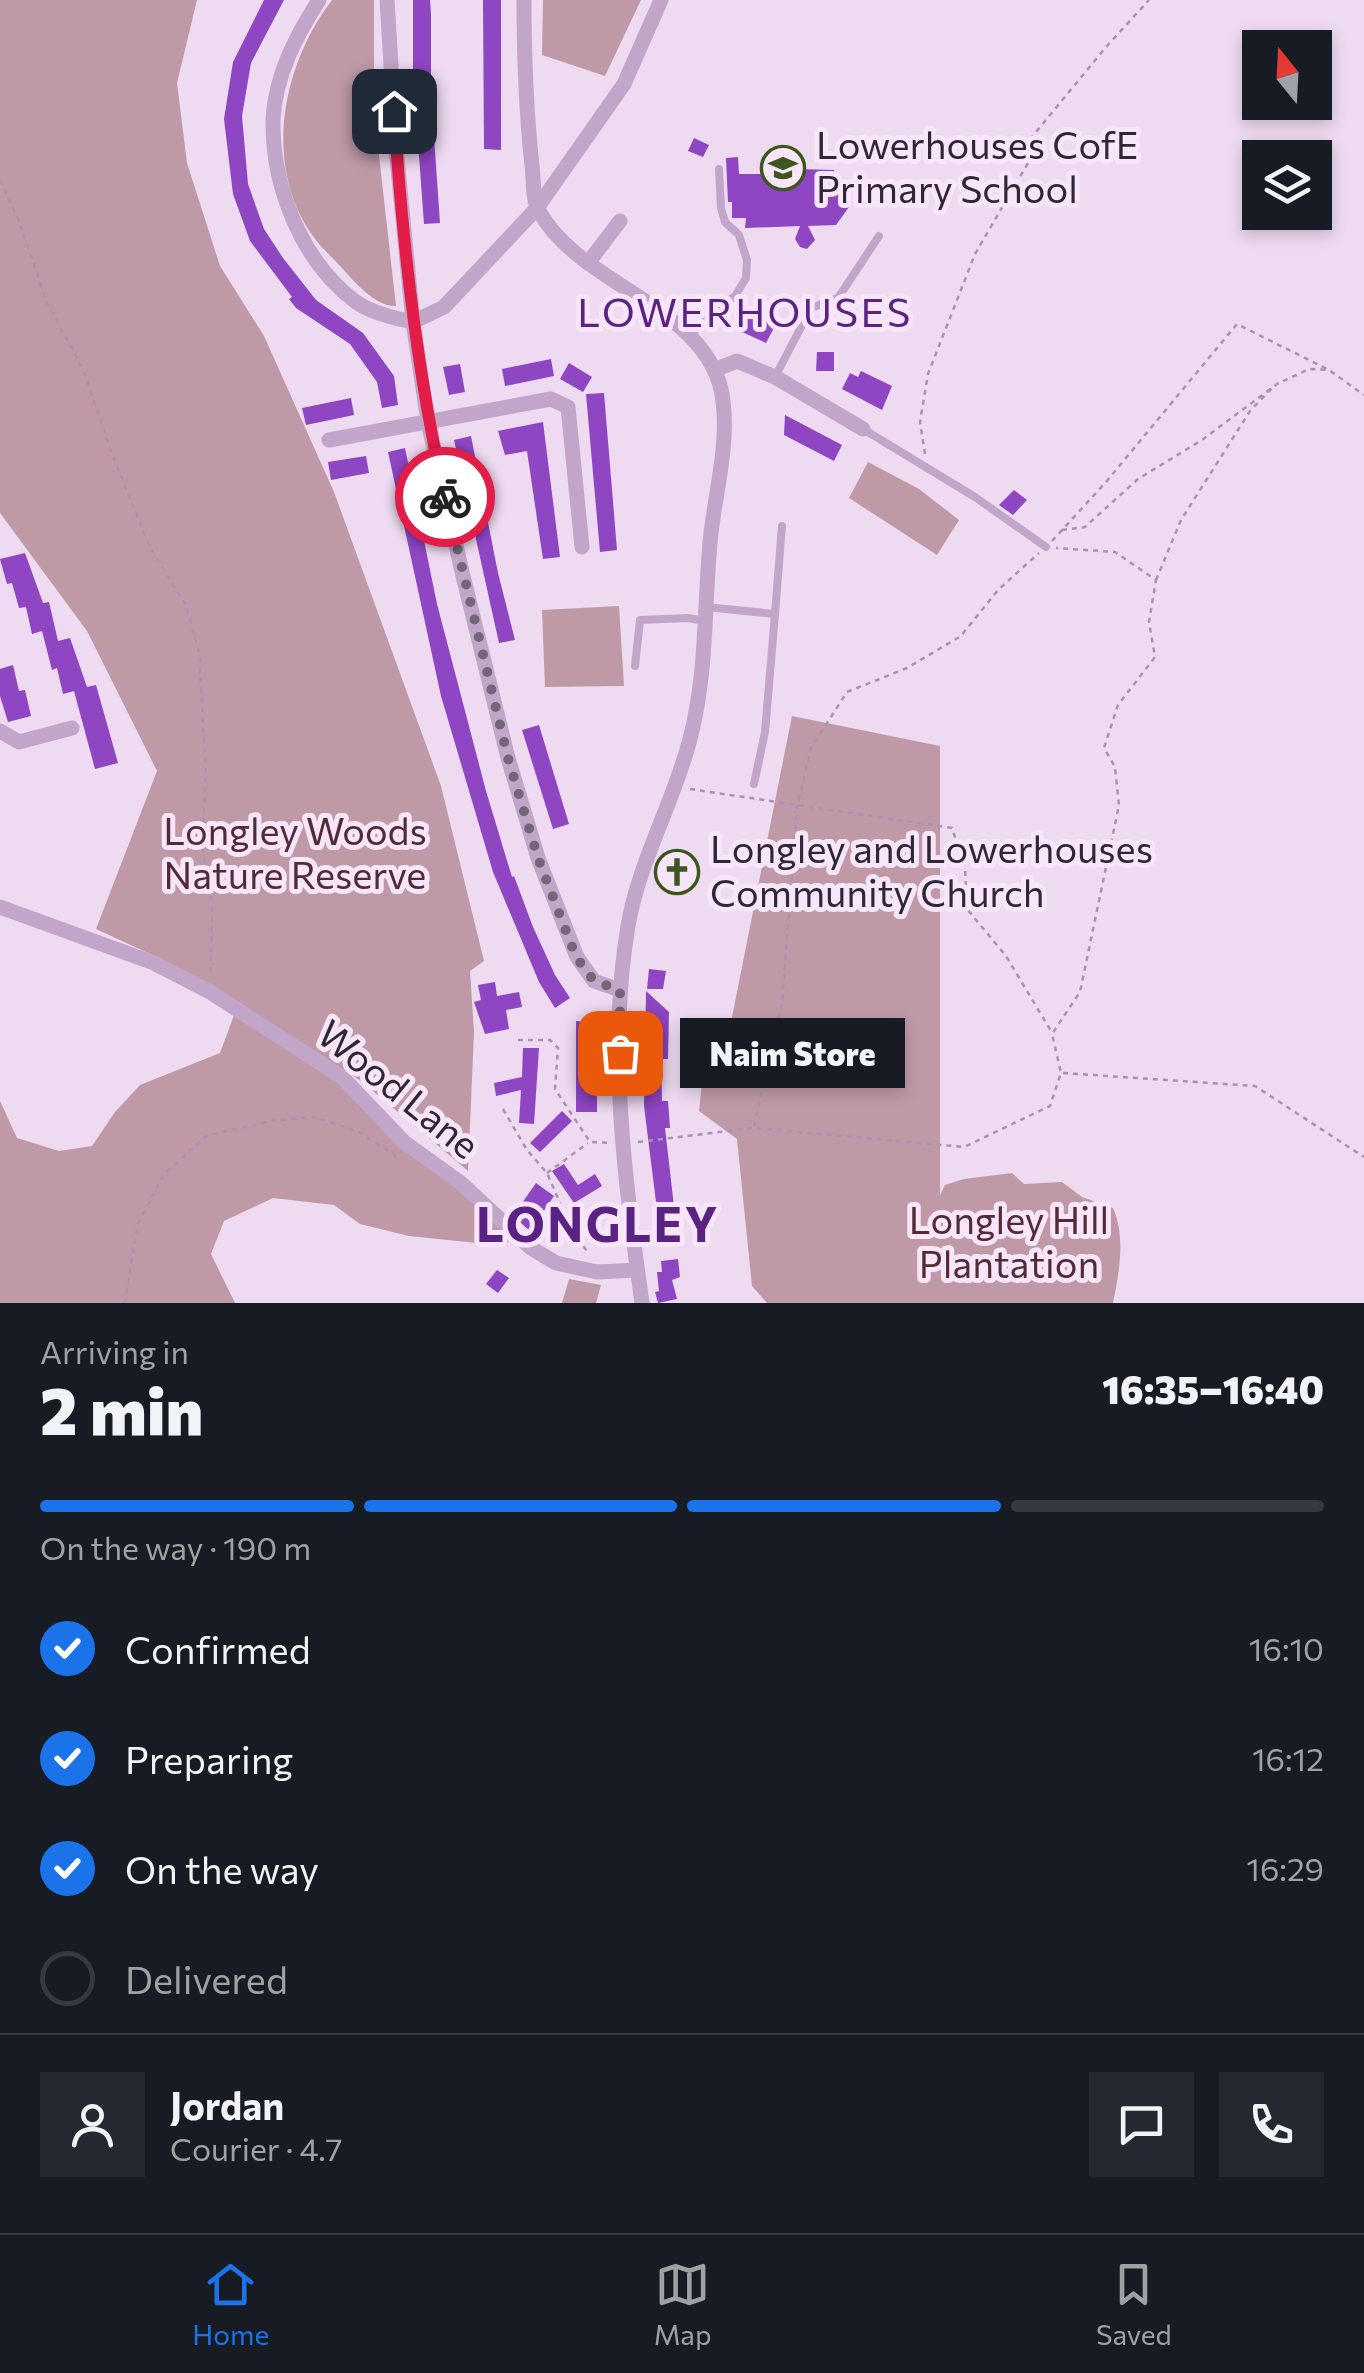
<!DOCTYPE html>
<html lang="en">
<head>
<meta charset="utf-8">
<style>
  body { margin:0; font-family:Commissioner,sans-serif; background:#242831; color:#f1f3f6; height:100vh; display:flex; flex-direction:column; font-size:38px; white-space:nowrap }
  * { box-sizing:border-box; margin:0 }
  p { font-size:32px; color:#9ea1a6 }
  .icon { flex:none; width:55px; height:55px; fill:none; stroke:currentColor; stroke-width:2; stroke-linecap:round; stroke-linejoin:round }
  .map { position:relative; height:1303px; overflow:hidden }
  .panel { display:flex; flex-direction:column; background:#171b24; flex:1 }
  .panel>* { flex:none }
  .needle { width:65px; rotate:342deg }
  .tools { position:absolute; left:1242px; top:30px; display:grid; gap:20px }
  .tools a { display:grid; place-items:center; width:90px; height:90px; border-radius:0px; background:#171b24; box-shadow:0 5px 15px #0003; font-size:50px }
  .pin { position:absolute; display:grid; place-items:center; width:85px; height:85px; color:#fff; margin:-42px; border-radius:20px; box-shadow:0 5px 15px #0006 }
  .courier { position:absolute; display:grid; place-items:center; width:100px; height:100px; margin:-50px; border:8px solid #e11d48; border-radius:50%; background:#fff; color:#222; box-shadow:0 2px 12px #0007 }
  .bubble { position:absolute; height:70px; border-radius:0px; background:#171b24; box-shadow:0 5px 15px #0003; font-size:32px; font-weight:800; line-height:70px; text-align:center }
  .head em { font-style:normal; font-weight:800 }
  .head div { display:flex; flex-direction:column-reverse }
  .head { display:flex; align-items:center; justify-content:space-between; height:170px; padding:0 40px }
  h1 { font-size:65px; font-weight:800; line-height:75px }
  .bar { display:grid; grid-template-columns:repeat(4,1fr); gap:15px 10px; align-content:center; height:120px; padding:0 40px }
  .bar i { height:12px; border-radius:8px; background:#363941 }
  .bar .on { background:#1a73e8 }
  .bar p { grid-column:span 4 }
  .line { display:flex; align-items:center; gap:25px; padding:0 40px; border-top:2px solid #363941 }
  .line div { flex:1 }
  .round { display:grid; place-items:center; flex:none; width:105px; height:105px; border-radius:0px; background:#242831 }
  ol { padding:0 40px; list-style:none }
  li { display:flex; align-items:center; gap:30px; height:110px }
  li p { margin-inline-start:auto }
  li .icon { padding:10px; border-radius:50%; background:#1a73e8; color:#fff; stroke-width:4 }
  li:last-child { color:#9ea1a6 }
  li i { width:55px; height:55px; border:5px solid #363941; border-radius:50% }
  .menu { display:flex; justify-content:space-around; align-items:center; height:140px; border-top:2px solid #363941; background:#171b24; font-size:28px; color:#9ea1a6 }
  .menu a { display:grid; justify-items:center; gap:5px }
  .menu .on { color:#1a73e8 }
  .map>svg:first-child { display:block }
  .green { fill:#bf9aa6 }
  .building { fill:#8f46c3 }
  .lines { fill:none; stroke-linecap:round; stroke-linejoin:round }
  .path { stroke:#ac91b4; stroke-width:2.5; stroke-dasharray:5 5; stroke-linecap:butt }
  .service { stroke:#c2a6c9; stroke-width:8 }
  .minor { stroke:#c2a6c9; stroke-width:15 }
  .done { stroke:#726677; stroke-width:10; stroke-dasharray:0 18 }
  .route { stroke:#e11d48; stroke-width:12 }
  .labels { text-anchor:middle; stroke-width:10; stroke-linejoin:round; paint-order:stroke }
  .poi-label { font-size:38px; fill:#302735; stroke:#f7e6f9; text-anchor:start }
  .park-label { font-size:38px; fill:#532b37; stroke:#f7e6f9 }
  .street-label { font-size:38px; fill:#302735; stroke:#f7e6f9 }
  .neighbourhood-label { font-size:40px; letter-spacing:2.5px; fill:#5a2282; stroke:#f7e6f9 }
  .district-label { font-size:48px; font-weight:bold; letter-spacing:2.5px; fill:#5a2282; stroke:#f7e6f9 }
</style>
</head>
<body>
<div class="map">
<svg width="1364" height="1303" viewBox="0 0 1364 1303">
  <rect width="100%" height="100%" fill="#eedaf1"/>
  <g class="green">
    <path d="M0,0H197L177,83L187,163L220,266L264,336L334,492L441,786L484,961L470,971L474,1032L468,1171L361,1081L161,959L96,929L157,771L87,631L0,513Z"/>
    <path d="M332,0H374V111L396,306C375,307 354,281 341,267C331,256 318,245 310,232C263,161 283,64 332,0Z"/>
    <path d="M543,0H641L605,76L542,55Z"/>
    <path d="M868,462L919,489L959,520L937,555L849,498Z"/>
    <path d="M619,606L624,686L545,687L542,610Z"/>
    <path d="M792,716L940,746V1195L945,1185L964,1179L1012,1173L1024,1184L1062,1182L1082,1197L1113,1208C1126,1237 1119,1273 1113,1303H767L752,1286L737,1139L699,1111L708,1023L731,1022Z"/>
    <path d="M234,1015L347,1086L515,1230L506,1246L409,1236L360,1224L334,1205L273,1198L224,1221L211,1254L235,1303H0V1101L17,1138L59,1151L92,1146L115,1112L140,1085L220,1053Z"/>
    <path d="M569,1279L601,1285L596,1303H562Z"/>
  </g>
  <g class="building">
    <path d="M264,0H284L251,63L242,116L248,184L264,229L283,258L316,300L363,333L394,376L398,405L382,408L377,382L350,344L296,308L289,299L292,297L250,241L233,194L224,119L233,62Z"/>
    <path d="M413,0H430L431,15V94L440,223L424,224L413,74Z"/>
    <path d="M483,0H501V150L484,149Z"/>
    <path d="M694,138L709,145L703,157L688,151Z"/>
    <path d="M738,157L739,174H765V183L798,182L797,169L834,170L835,182H848L849,207L836,225L808,226L815,240L807,249L800,247L795,239L800,226L745,228L746,218H732V202H728L726,158Z"/>
    <path d="M751,308L777,322L766,343L738,330Z"/>
    <path d="M817,352H834V371H816Z"/>
    <path d="M551,359L554,376L505,386L502,369Z"/>
    <path d="M569,363L592,377L583,392L560,379Z"/>
    <path d="M460,364L465,392L449,395L443,367Z"/>
    <path d="M861,371L892,386L882,410L842,389L850,373L858,377Z"/>
    <path d="M604,393L617,550L600,552L586,394Z"/>
    <path d="M351,398L354,415L306,425L302,408Z"/>
    <path d="M785,415L842,445L834,461L784,435Z"/>
    <path d="M543,422L560,557L543,559L527,451L505,455L498,431Z"/>
    <path d="M471,436L498,573L515,640L499,643L454,440Z"/>
    <path d="M405,448L437,604L486,791L512,877L514,876L533,927L555,975L570,998L555,1008L539,982L493,872L441,696L388,452Z"/>
    <path d="M366,456L369,473L331,480L328,462Z"/>
    <path d="M1014,490L1027,500L1013,515L999,505Z"/>
    <path d="M25,553L43,603L49,602L58,641L70,638L87,687L96,685L118,763L95,769L74,691L63,694L57,668L52,670L42,631L32,634L26,607L19,608L12,583L7,584L0,559Z"/>
    <path d="M13,665L19,691L25,690L31,716L8,722L0,696V669Z"/>
    <path d="M539,725L569,824L553,829L522,730Z"/>
    <path d="M649,969L666,971L663,989H647Z"/>
    <path d="M495,982L497,996L519,992L522,1007L506,1010L509,1029L485,1034L474,1002L481,1000L478,985Z"/>
    <path d="M646,991L669,1012L668,1059H661L662,1101H668L670,1128H665L676,1224L659,1226L644,1106Z"/>
    <path d="M576,1021L594,1023L590,1037L591,1083L593,1092H597V1112H576Z"/>
    <path d="M523,1048H539L534,1124L519,1123L521,1090L496,1096L494,1083L522,1077Z"/>
    <path d="M562,1111L572,1121L540,1152L530,1143Z"/>
    <path d="M564,1164L578,1185L595,1174L602,1186L574,1203L552,1171Z"/>
    <path d="M536,1183L554,1196L530,1231L513,1216Z"/>
    <path d="M678,1259L680,1277L672,1280L677,1299L658,1303L655,1292L659,1291L657,1272H662L661,1261Z"/>
    <path d="M497,1270L509,1278L498,1293L486,1284Z"/>
  </g>
  <g class="lines">
    <g class="path">
      <path d="M0,180L19,221L47,303L83,369L111,451L150,548L185,603L199,652L206,773L202,847L212,903L211,975"/>
      <path d="M925,454L920,422L928,374L975,254L1028,163L1027,143L1106,47L1149,0"/>
      <path d="M1062,530L1085,527L1138,479L1202,440L1277,384L1309,369L1328,370"/>
      <path d="M1052,541L1106,482L1237,324L1329,370L1364,395"/>
      <path d="M1156,580L1181,520L1250,411L1272,388"/>
      <path d="M690,789L952,828L965,868L967,909L1006,956L1051,1031"/>
      <path d="M518,1040H550L558,1048L555,1089L590,1142L610,1143"/>
      <path d="M1063,1073L1255,1086L1364,1157"/>
      <path d="M503,1109L527,1150L547,1173L569,1224L588,1253"/>
      <path d="M754,1126L782,1005L797,807L811,748L847,692L907,668L961,636L998,590L1039,553"/>
      <path d="M638,1142L753,1128L964,1147L1050,1106L1061,1073L1052,1034L1080,992L1119,805L1115,767L1104,748L1118,705L1155,657L1149,622L1156,580L1115,552L1056,548"/>
      <path d="M547,1173L588,1143"/>
      <path d="M125,1303L137,1226L164,1174L206,1136L270,1121L314,1117L357,1131L399,1158"/>
    </g>
    <g class="service">
      <path d="M691,335L710,313L735,296L746,278L747,260L739,235L725,222L721,208L719,169"/>
      <path d="M775,377L811,308L838,298L879,236"/>
      <path d="M863,429L975,497L1046,547"/>
      <path d="M706,607L775,614L782,526"/>
      <path d="M635,666L640,620L688,618L705,621"/>
      <path d="M754,784L765,732L775,614"/>
    </g>
    <g class="minor">
      <path d="M319,0C296,36 275,76 273,120C272,187 302,262 356,302C372,313 394,318 413,322"/>
      <path d="M387,0L396,148L413,322L428,422L463,576L508,758L538,858L577,957L594,981L620,990"/>
      <path d="M524,0C524,56 526,110 532,166C534,180 532,199 539,211C581,288 713,307 723,401C729,448 714,496 710,543C704,609 707,675 690,739C674,802 639,861 628,926C607,1050 625,1180 642,1303"/>
      <path d="M588,263L620,221"/>
      <path d="M413,322L444,307L537,208L624,84L661,0"/>
      <path d="M717,369L737,361L775,377L863,429"/>
      <path d="M329,440L551,399L568,407L582,547"/>
      <path d="M0,731L19,742L72,728"/>
      <path d="M0,907L154,963L210,992L342,1077L404,1142L461,1183L531,1248L556,1263L597,1272L637,1270"/>
    </g>
  </g>
  <g class="lines">
    <path class="done" d="M445,497L508,758L538,858L576,957L594,981L620,990V1053"/>
    <path class="route" d="M394,111C402,241 416,370 445,497"/>
  </g>
  <defs>
    <symbol id="school-ring" viewBox="-11 -11 22 22"><circle r="9.5" fill="#f7e6f9" stroke="#3f551e" stroke-width="1.5"/><path d="M0-5L7-2L0 1L-7-2ZM-4 1L0 2.5L4 1V4Q0 6-4 4Z" fill="#3f551e"/></symbol>
    <symbol id="church-ring" viewBox="-11 -11 22 22"><circle r="9.5" fill="#f7e6f9" stroke="#3f551e" stroke-width="1.5"/><path d="M-1.2-6h2.4v3.5h3.3v2.4h-3.3V6h-2.4V-.1h-3.3v-2.4h3.3Z" fill="#3f551e"/></symbol>
  </defs>
  <g fill-rule="evenodd">
    <use href="#school-ring" x="758" y="143" width="50" height="50"/>
    <use href="#church-ring" x="652" y="847" width="50" height="50"/>
  </g>
  <g class="labels">
    <g class="poi-label">
      <text x="816" y="159">Lowerhouses CofE<tspan x="816" dy="44">Primary School</tspan></text>
      <text x="710" y="863">Longley and Lowerhouses<tspan x="710" dy="44">Community Church</tspan></text>
    </g>
    <g class="park-label">
      <text x="295" y="845">Longley Woods<tspan x="295" dy="44">Nature Reserve</tspan></text>
      <text x="1009" y="1234">Longley Hill<tspan x="1009" dy="44">Plantation</tspan></text>
    </g>
    <g class="street-label">
      <text transform="translate(398 1090) rotate(39)" y="13">Wood Lane</text>
    </g>
    <g class="neighbourhood-label">
      <text x="745" y="327">LOWERHOUSES</text>
    </g>
    <g class="district-label">
      <text x="598" y="1242">LONGLEY</text>
    </g>
  </g>
</svg>
<div class="tools">
<a><svg class="needle" viewBox="-14 -14 28 28"><path d="M0-13l5 13h-10z" fill="#e53935"/><path d="M0 13l5-13h-10z" fill="#9ea1a6"/></svg></a>
<a><svg class="icon" aria-label="layers" viewBox="0 0 24 24"><path d="M12 4l9 5-9 5-9-5zM3 14l9 5 9-5"/></svg></a>
</div>
<div class="pin" style="left:620px;top:1053px;background:#ea580c"><svg class="icon" aria-label="bag" viewBox="0 0 24 24"><path d="M5 8h14l-1 12H6zM9 8a3 3 0 0 1 6 0"/></svg></div>
<div class="pin" style="left:394px;top:111px;background:#1f2937"><svg class="icon" aria-label="home" viewBox="0 0 24 24"><path d="M3 11l9-7 9 7M6 9v11h12V9"/></svg></div>
<div class="courier" style="left:445px;top:497px"><svg class="icon" aria-label="bike" viewBox="0 0 24 24"><circle cx="6" cy="16" r="4"/><circle cx="18" cy="16" r="4"/><path d="M6 16l4-8h5l3 8M10 8l3 8H6M13 5h3"/></svg></div>
<div class="bubble" style="left:680px;top:1018px;width:225px">Naim Store</div>
</div>
<section class="panel">
<div class="head"><div><h1>2 min</h1><p>Arriving in</p></div><em>16:35–16:40</em></div>
<div class="bar"><i class="on"></i><i class="on"></i><i class="on"></i><i></i><p>On the way · 190 m</p></div>
<ol>
<li><svg class="icon" aria-label="check" viewBox="0 0 24 24"><path d="M5 12l5 5 9-10"/></svg>Confirmed<p>16:10</p></li>
<li><svg class="icon" aria-label="check" viewBox="0 0 24 24"><path d="M5 12l5 5 9-10"/></svg>Preparing<p>16:12</p></li>
<li><svg class="icon" aria-label="check" viewBox="0 0 24 24"><path d="M5 12l5 5 9-10"/></svg>On the way<p>16:29</p></li>
<li><i></i>Delivered</li>
</ol>
<div class="line" style="height:180px"><a class="round"><svg class="icon" aria-label="person" viewBox="0 0 24 24"><circle cx="12" cy="8" r="4"/><path d="M4 21q1-7 8-7t8 7"/></svg></a><div><b>Jordan</b><p>Courier · 4.7</p></div><a class="round"><svg class="icon" aria-label="chat" viewBox="0 0 24 24"><path d="M4 5h16v11H9l-5 4z"/></svg></a><a class="round"><svg class="icon" aria-label="phone" viewBox="0 0 24 24"><path d="M5 4h4l2 5-3 2q2 4 5 5l2-3 5 2v4C11 20 4 13 5 4z"/></svg></a></div>
</section>
<nav class="menu">
<a class="on"><svg class="icon" aria-label="home" viewBox="0 0 24 24"><path d="M3 11l9-7 9 7M6 9v11h12V9"/></svg>Home</a>
<a><svg class="icon" aria-label="map" viewBox="0 0 24 24"><path d="M3 6l6-2 6 2 6-2v14l-6 2-6-2-6 2zM9 4v14M15 6v14"/></svg>Map</a>
<a><svg class="icon" aria-label="saved" viewBox="0 0 24 24"><path d="M7 4h10v16l-5-4-5 4z"/></svg>Saved</a>
</nav>
</body>
</html>
